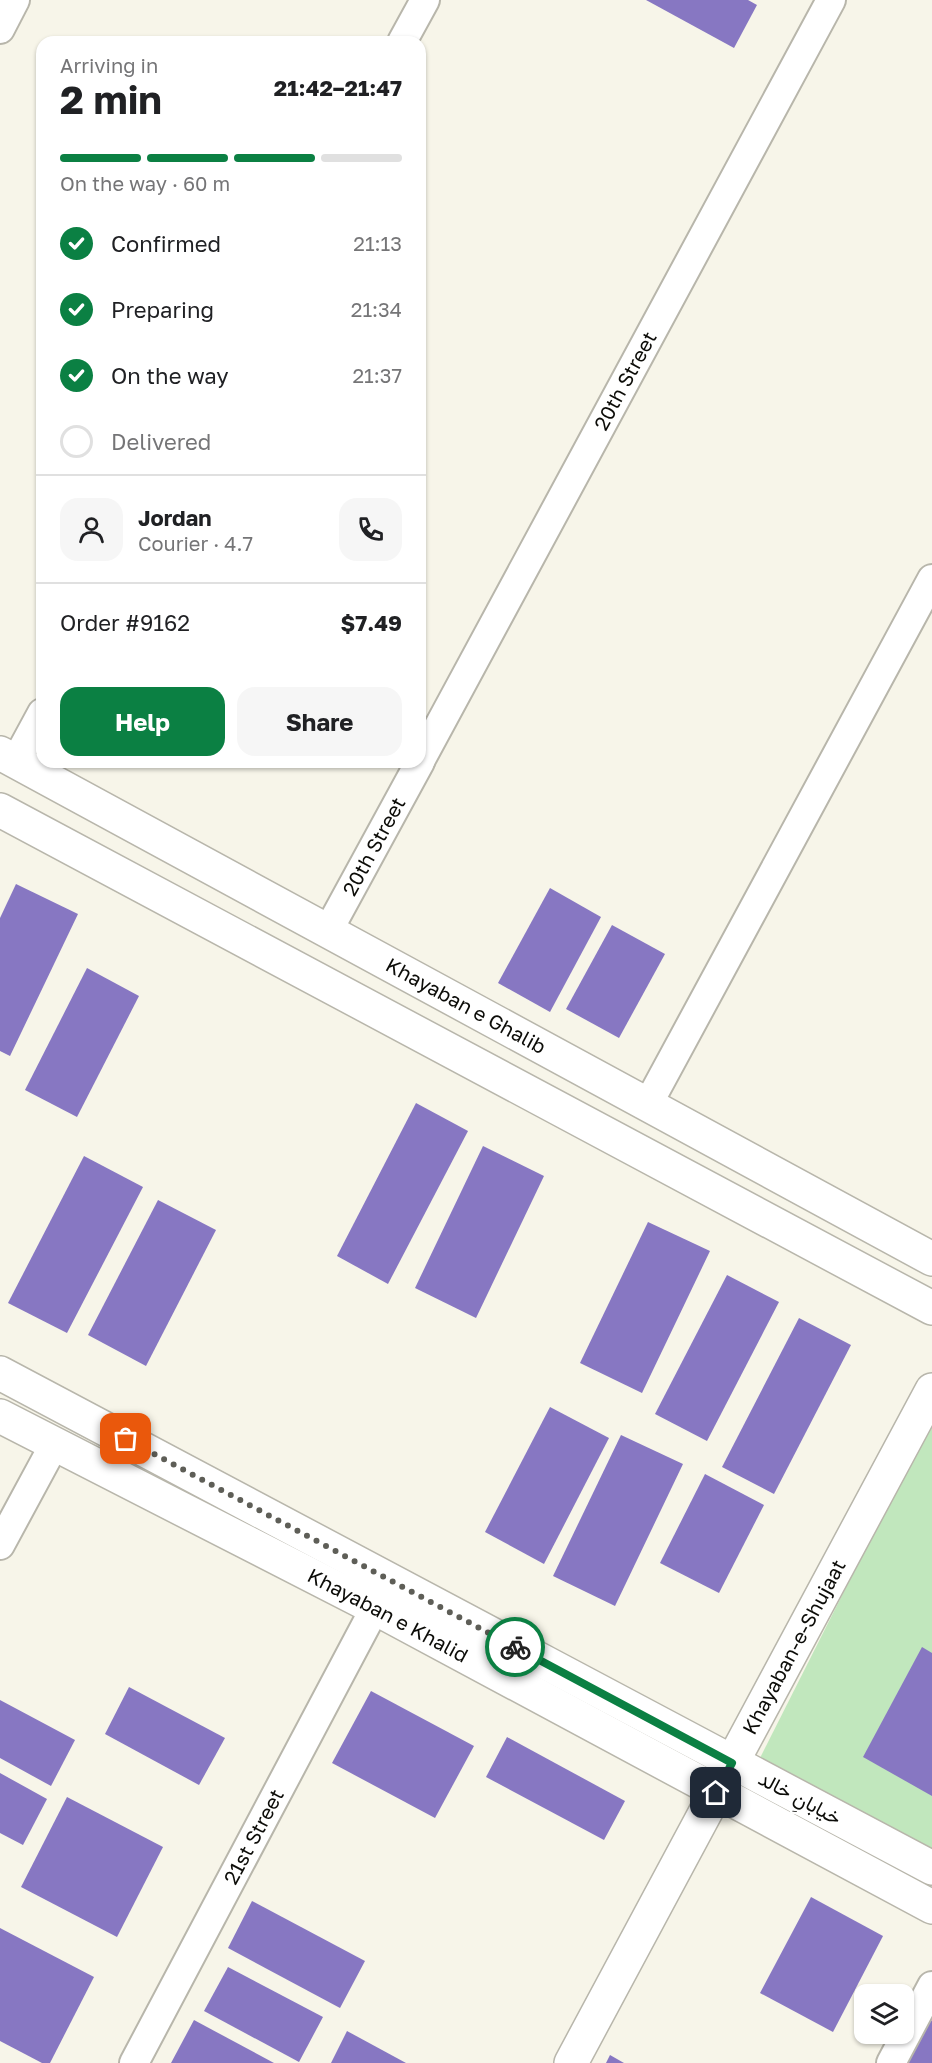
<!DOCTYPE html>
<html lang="en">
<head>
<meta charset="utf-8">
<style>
  body { margin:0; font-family:"Golos Text",Vazirmatn,sans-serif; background:#f6f6f6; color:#202124; height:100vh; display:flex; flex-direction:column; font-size:22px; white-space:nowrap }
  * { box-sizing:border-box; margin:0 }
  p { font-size:20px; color:#757577 }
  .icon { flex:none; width:33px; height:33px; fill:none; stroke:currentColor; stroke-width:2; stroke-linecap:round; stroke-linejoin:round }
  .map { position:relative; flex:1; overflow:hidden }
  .drawer { position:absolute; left:36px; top:36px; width:390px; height:732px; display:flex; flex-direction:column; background:#fff; border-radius:18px; box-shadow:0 2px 4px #0004 }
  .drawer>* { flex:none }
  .fabs { position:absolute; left:854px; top:1984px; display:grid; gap:12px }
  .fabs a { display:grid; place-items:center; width:60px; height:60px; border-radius:12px; background:#fff; box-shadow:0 2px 4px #0004; font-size:30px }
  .pin { position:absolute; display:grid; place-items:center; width:51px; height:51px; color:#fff; margin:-26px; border-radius:12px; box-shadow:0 3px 9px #0006 }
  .courier { position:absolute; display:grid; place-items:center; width:60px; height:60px; margin:-30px; border:4px solid #0b8043; border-radius:50%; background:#fff; color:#222; box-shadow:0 2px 8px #0007 }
  .overview em { font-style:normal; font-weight:700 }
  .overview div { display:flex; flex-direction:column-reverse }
  .overview { display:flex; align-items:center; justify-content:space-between; height:102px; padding:0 24px }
  h1 { font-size:39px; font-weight:700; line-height:45px }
  .bar { display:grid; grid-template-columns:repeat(4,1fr); gap:9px 6px; align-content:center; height:72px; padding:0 24px }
  .bar i { height:8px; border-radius:4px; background:#e0e0e0 }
  .bar .active { background:#0b8043 }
  .bar p { grid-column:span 4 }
  .line { display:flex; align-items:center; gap:15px; padding:0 24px; border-top:2px solid #e0e0e0 }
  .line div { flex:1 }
  .round { display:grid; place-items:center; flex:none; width:63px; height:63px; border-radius:18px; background:#f6f6f6 }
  ol { padding:0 24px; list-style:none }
  li { display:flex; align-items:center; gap:18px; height:66px }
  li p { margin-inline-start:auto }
  li .icon { padding:6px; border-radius:50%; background:#0b8043; color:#fff; stroke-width:4 }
  li:last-child { color:#757577 }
  li i { width:33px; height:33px; border:3px solid #e0e0e0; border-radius:50% }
  .primary-button { display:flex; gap:12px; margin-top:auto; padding:12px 24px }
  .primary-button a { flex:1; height:69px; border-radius:18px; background:#0b8043; color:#fff; font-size:24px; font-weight:700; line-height:69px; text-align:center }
  .primary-button a+a { background:#f6f6f6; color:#202124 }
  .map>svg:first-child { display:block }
  .green { fill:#c1e7bd }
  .building { fill:#8777c2 }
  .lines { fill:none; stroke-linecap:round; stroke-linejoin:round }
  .street-casing { stroke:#b8b6ab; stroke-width:32 }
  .secondary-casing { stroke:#b8b6ab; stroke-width:36 }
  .street { stroke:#fff; stroke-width:28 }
  .secondary { stroke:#fff; stroke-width:33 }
  .done { stroke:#5e5e57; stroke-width:6; stroke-dasharray:0 10.8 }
  .route { stroke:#0b8043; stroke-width:8 }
  .labels { text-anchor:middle; stroke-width:4.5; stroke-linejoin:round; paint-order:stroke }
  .street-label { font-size:20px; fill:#0c0c08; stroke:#fff }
</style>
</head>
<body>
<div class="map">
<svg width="932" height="2063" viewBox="0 0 932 2063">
  <rect width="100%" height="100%" fill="#f7f5e9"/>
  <path class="green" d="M932,1417V1849L760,1758Z"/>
  <g class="building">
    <path d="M646,0H748L757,5L734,48Z"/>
    <path d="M16,884L78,914L10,1056L0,1051V918Z"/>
    <path d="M550,888L601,917L550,1012L498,983Z"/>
    <path d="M612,925L665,954L619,1038L566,1009Z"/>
    <path d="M87,968L139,996L77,1117L25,1090Z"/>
    <path d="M416,1103L468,1131L388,1284L337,1256Z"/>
    <path d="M483,1146L544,1176L476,1318L415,1288Z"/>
    <path d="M84,1156L143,1187L67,1333L8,1303Z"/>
    <path d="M158,1200L216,1230L146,1366L88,1335Z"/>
    <path d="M648,1222L710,1251L642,1393L580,1363Z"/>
    <path d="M727,1275L779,1302L707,1441L655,1414Z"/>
    <path d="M799,1318L851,1345L774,1494L722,1467Z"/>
    <path d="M550,1407L609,1438L544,1564L485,1532Z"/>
    <path d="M621,1435L683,1464L615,1606L553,1576Z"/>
    <path d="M705,1474L764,1505L719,1593L660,1563Z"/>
    <path d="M922,1647L932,1653V1796L863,1757Z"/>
    <path d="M129,1687L225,1738L199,1785L105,1734Z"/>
    <path d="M371,1691L474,1746L435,1818L332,1763Z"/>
    <path d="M0,1700L75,1740L51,1786L0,1758Z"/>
    <path d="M507,1737L625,1801L604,1840L486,1777Z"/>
    <path d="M0,1773L47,1799L23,1845L0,1833Z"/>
    <path d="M67,1797L163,1847L117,1937L21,1887Z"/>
    <path d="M811,1897L883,1936L833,2032L760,1993Z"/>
    <path d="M252,1901L365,1961L340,2008L228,1948Z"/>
    <path d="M0,1928L94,1977L50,2063H42L0,2041Z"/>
    <path d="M228,1967L323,2017L299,2062L204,2011Z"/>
    <path d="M929,2019L932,2021V2063H905Z"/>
    <path d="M194,2020L274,2063H171Z"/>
    <path d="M347,2031L406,2063H331Z"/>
    <path d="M610,2055L624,2063H606Z"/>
  </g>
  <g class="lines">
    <defs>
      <g id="street">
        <path d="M0,29L15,0"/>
        <path d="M402,42L425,0"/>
        <path d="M16,761L42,713"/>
        <path id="s1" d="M420,761L831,0"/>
        <path id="s2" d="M329,929L420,762"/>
        <path d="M648,1104L932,579"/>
        <path d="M0,1545L54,1445"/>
        <path id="s3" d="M134,2063L375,1608"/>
        <path d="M891,2063L932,1986"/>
      </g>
      <g id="secondary">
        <path id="s4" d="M0,753L932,1259"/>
        <path d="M0,810L932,1308"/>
        <path d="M0,1373L932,1868"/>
        <path id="s5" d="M0,1416L375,1608L932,1907"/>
        <path id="s6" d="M571,2063L932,1390"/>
      </g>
    </defs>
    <use href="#street" class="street-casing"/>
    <use href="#secondary" class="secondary-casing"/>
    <use href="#street" class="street"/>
    <use href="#secondary" class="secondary"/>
  </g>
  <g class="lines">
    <path class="done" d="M126,1439L515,1647"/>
    <path class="route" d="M515,1647L732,1763L716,1793"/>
  </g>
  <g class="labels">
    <g class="street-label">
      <text dy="7" stroke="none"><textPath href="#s1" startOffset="432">20th Street</textPath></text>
      <text dy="7" stroke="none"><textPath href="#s2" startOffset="94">20th Street</textPath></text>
      <text dy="7" stroke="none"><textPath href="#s4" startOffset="530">Khayaban e Ghalib</textPath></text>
      <text dy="7" stroke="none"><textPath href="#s5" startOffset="436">Khayaban e Khalid</textPath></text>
      <text dy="7" stroke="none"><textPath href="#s6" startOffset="472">Khayaban-e-Shujaat</textPath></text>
      <text transform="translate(800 1798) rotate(28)" y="7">خیابانِ خالد</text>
      <text dy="7" stroke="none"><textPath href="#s3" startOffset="256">21st Street</textPath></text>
    </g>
  </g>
</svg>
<div class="fabs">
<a><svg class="icon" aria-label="layers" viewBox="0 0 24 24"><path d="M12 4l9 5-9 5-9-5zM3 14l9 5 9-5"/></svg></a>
</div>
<div class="pin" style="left:126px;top:1439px;background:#ea580c"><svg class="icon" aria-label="bag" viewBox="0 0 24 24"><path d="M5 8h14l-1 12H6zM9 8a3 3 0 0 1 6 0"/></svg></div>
<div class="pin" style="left:716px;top:1793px;background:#1f2937"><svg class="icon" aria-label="home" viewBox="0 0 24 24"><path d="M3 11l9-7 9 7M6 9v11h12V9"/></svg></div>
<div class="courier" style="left:515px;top:1647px"><svg class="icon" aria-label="bike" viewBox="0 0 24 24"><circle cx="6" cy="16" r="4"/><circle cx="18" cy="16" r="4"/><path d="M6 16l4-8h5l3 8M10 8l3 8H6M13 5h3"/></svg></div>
<section class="drawer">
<div class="overview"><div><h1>2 min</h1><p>Arriving in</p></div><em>21:42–21:47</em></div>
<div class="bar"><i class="active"></i><i class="active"></i><i class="active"></i><i></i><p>On the way · 60 m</p></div>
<ol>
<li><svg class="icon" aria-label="check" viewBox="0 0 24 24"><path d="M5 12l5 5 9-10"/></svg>Confirmed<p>21:13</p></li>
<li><svg class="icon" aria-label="check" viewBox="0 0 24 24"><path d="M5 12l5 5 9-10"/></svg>Preparing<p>21:34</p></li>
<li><svg class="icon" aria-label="check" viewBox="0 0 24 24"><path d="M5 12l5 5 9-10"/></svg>On the way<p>21:37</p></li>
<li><i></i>Delivered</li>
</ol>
<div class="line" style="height:108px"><a class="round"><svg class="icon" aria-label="person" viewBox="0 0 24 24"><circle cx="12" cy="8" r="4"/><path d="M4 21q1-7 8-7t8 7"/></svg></a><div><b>Jordan</b><p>Courier · 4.7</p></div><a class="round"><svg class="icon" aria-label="phone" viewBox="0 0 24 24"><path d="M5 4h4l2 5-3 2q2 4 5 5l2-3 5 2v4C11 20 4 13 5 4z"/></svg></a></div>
<div class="line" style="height:78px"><div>Order #9162</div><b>$7.49</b></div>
<div class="primary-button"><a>Help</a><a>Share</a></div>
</section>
</div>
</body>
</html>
